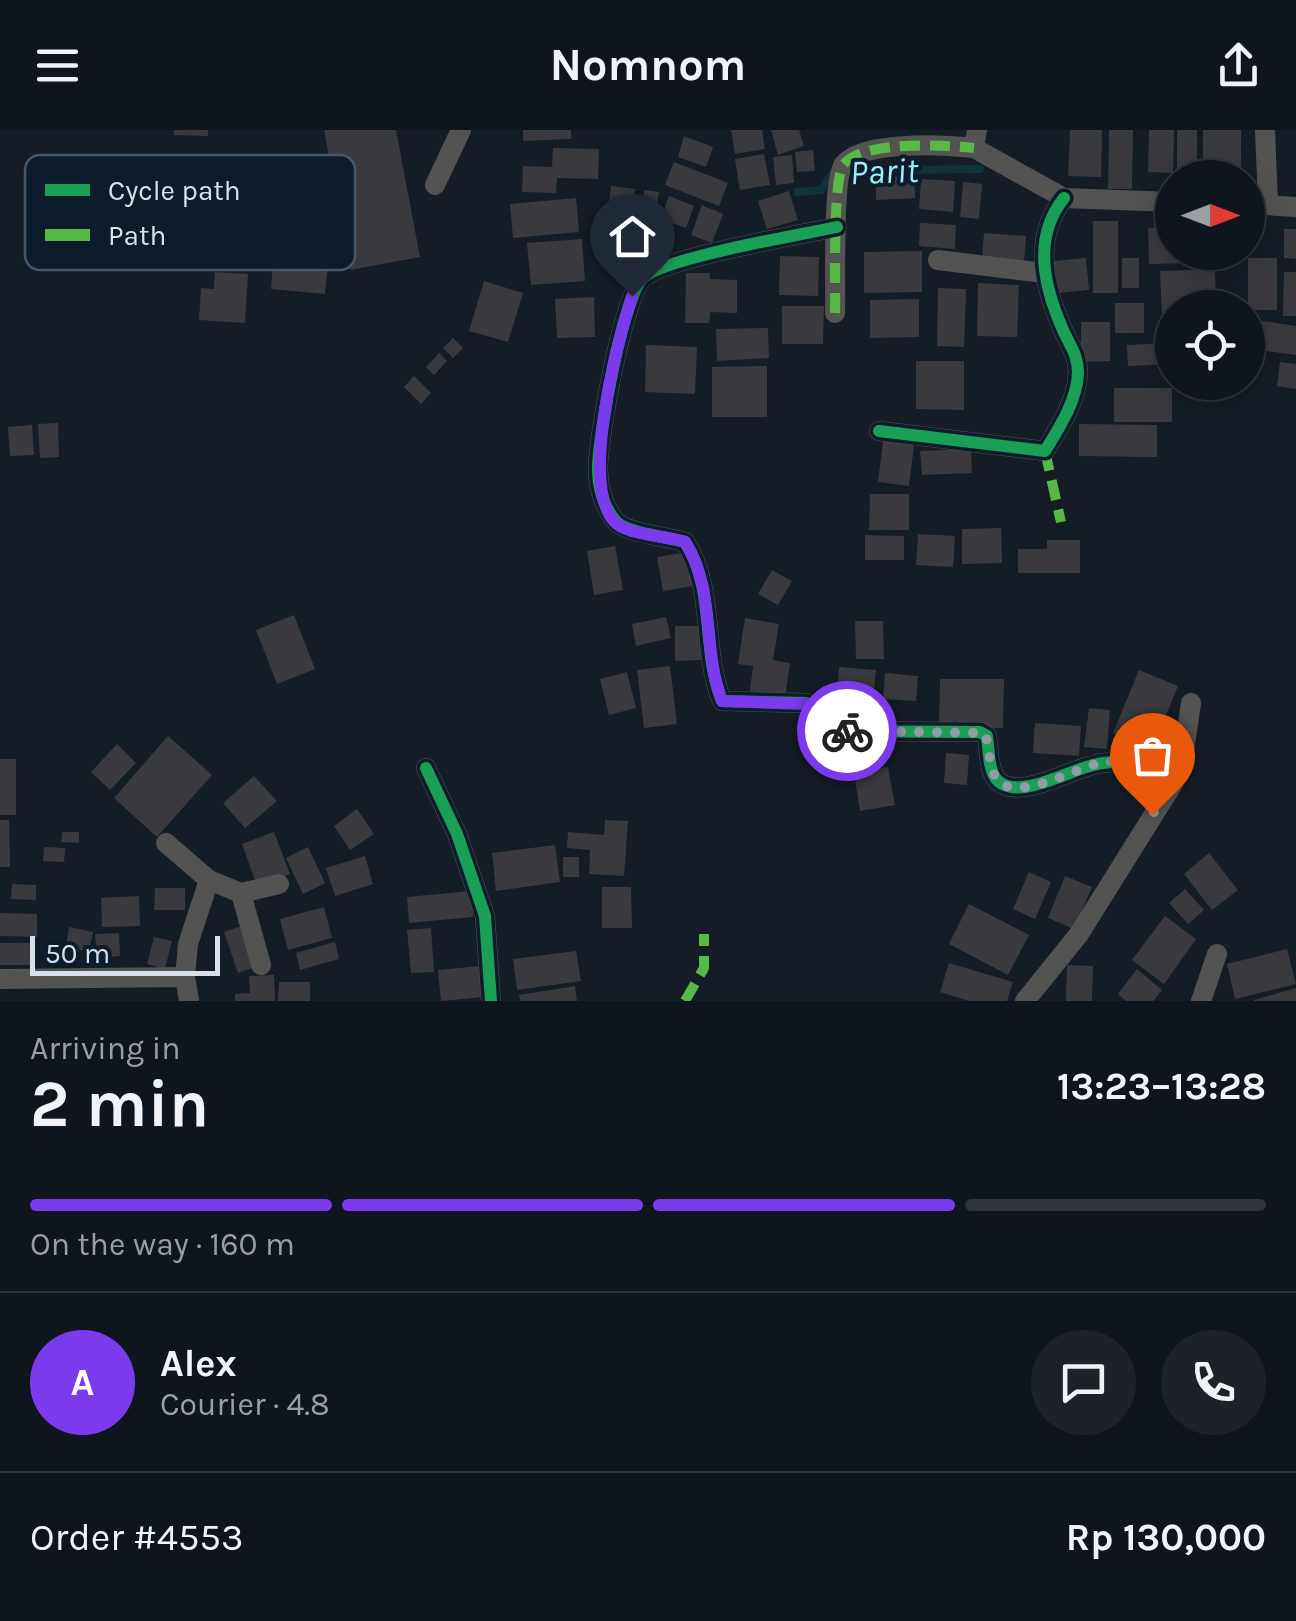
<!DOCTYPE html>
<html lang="en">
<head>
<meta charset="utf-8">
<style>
  body { margin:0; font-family:Karla,sans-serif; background:#1d2229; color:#f1f3f6; height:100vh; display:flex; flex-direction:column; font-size:38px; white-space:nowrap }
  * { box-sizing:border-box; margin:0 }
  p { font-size:32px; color:#9b9fa3 }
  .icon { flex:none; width:55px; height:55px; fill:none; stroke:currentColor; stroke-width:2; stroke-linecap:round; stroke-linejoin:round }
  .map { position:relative; height:871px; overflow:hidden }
  .panel { display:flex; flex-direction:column; background:#0f151c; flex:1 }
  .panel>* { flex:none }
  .needle { width:65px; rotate:90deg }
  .buttons { position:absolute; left:1155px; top:30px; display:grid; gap:20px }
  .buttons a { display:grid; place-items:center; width:110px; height:110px; border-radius:50%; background:#0f151c; box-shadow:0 5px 25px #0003,0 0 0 2px #2f343b; font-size:50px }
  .scale { position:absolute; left:30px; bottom:25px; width:190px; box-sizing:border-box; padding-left:10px; border:5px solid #d7e1ec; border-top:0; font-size:28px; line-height:35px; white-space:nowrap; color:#d7e1ec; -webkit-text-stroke:8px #0d1c2c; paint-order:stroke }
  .pin { position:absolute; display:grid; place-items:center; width:85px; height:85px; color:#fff; margin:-102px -42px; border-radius:50% 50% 50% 0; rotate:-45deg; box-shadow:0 0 10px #0007 }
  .pin .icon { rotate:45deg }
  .courier { position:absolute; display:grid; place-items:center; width:100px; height:100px; margin:-50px; border:8px solid #7c3aed; border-radius:50%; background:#fff; color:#222; box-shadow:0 2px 12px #0007 }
  .overview em { font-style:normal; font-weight:700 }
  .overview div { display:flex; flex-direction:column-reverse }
  .overview { display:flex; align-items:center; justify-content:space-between; height:170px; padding:0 30px }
  h1 { font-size:65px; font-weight:700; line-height:75px }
  .bar { display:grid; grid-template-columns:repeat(4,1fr); gap:15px 10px; align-content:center; height:120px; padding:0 30px }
  .bar i { height:12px; border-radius:8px; background:#2f343b }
  .bar .on { background:#7c3aed }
  .bar p { grid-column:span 4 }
  .line { display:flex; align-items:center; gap:25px; padding:0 30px; border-top:2px solid #2f343b }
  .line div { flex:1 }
  .round { display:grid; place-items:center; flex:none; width:105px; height:105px; border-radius:52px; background:#1d2229 }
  header { display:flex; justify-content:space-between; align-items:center; height:130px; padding:0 30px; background:#0f151c; font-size:45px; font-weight:700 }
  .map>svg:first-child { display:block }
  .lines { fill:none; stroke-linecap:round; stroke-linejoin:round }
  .stream { stroke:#0f3338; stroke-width:8 }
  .building { fill:#3a3a3e }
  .street { stroke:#535352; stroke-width:20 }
  .quiet { stroke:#58b947; stroke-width:10; stroke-dasharray:20 10; stroke-linecap:butt }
  .cycleway-casing { stroke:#0d1c2c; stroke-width:19 }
  .cycleway { stroke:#1a9f57; stroke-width:12 }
  .done { stroke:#939ca6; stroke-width:10; stroke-dasharray:0 18 }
  .route { stroke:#7c3aed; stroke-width:12 }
  .labels { text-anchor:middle; stroke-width:8; stroke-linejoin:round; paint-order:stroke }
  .water-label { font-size:35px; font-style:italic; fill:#9aedf9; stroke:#0d1c2c }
  .key { fill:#0d1c2c; stroke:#4a5766; stroke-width:2.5 }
  .key-label { font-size:28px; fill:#d7e1ec }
</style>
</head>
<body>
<header><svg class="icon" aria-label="menu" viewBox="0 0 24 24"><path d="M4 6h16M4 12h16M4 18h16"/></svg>Nomnom<svg class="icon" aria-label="share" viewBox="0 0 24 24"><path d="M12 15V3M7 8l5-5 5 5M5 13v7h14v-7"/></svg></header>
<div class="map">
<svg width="1296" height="871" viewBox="0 0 1296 871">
  <rect width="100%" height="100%" fill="#141c25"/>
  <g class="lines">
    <path class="stream" d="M798,62L821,60L834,41L980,39"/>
  </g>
  <g class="building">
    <path d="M174,0H208V6L174,5Z"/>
    <path d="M324,0H396L420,127L350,140Z"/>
    <path d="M523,0H571V9L523,11Z"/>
    <path d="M731,0H762L765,19L735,24Z"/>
    <path d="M771,0H799L804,16L778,25Z"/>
    <path d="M1070,0H1102L1101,47L1068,46Z"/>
    <path d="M1109,0H1133L1132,59H1108Z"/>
    <path d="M1149,0H1174L1173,43L1148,42Z"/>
    <rect x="1177" y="0" width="20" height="43"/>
    <rect x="1203" y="0" width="38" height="48"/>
    <path d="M684,6L713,17L706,37L678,27Z"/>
    <path d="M553,18L599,19L598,49L557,48L556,63L522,62L523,36L552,37Z"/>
    <path d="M813,20L815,41L797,42L795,22Z"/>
    <path d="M764,24L770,55L740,60L735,29Z"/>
    <path d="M792,25L794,53L776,55L773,27Z"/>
    <path d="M674,32L728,53L719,76L665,55Z"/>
    <path d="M914,46L915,68L876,70V47Z"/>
    <path d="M921,49L955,51L953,82L919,79Z"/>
    <path d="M963,52L982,54L979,89L960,87Z"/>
    <path d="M611,56L635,59L632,82L608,79Z"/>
    <path d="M644,60L659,62L654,92L639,90Z"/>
    <path d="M789,61L798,90L767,99L758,71Z"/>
    <path d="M669,66L694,76L686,98L661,89Z"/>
    <path d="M576,68L579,102L513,108L510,74Z"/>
    <path d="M702,75L723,84L712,113L691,105Z"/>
    <path d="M612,88L660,95L656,124L607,117Z"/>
    <rect x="1093" y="91" width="25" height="72"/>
    <path d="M920,93L956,95L955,119L919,116Z"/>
    <path d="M1172,97V122H1194V133L1149,134L1148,98Z"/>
    <path d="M1284,99H1296V129L1284,128Z"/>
    <path d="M984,103L1026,106L1024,131L982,128Z"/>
    <path d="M582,109L585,151L531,155L527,113Z"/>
    <path d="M274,118L329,123L325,164L271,159Z"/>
    <path d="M922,121V162L864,163V122Z"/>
    <path d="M780,126L819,127L818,166L779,165Z"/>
    <path d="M1086,128L1089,160L1055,163L1053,131Z"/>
    <rect x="1122" y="128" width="17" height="30"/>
    <rect x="1248" y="128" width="29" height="52"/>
    <path d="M1215,139L1216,178H1172V185H1162L1160,141Z"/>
    <path d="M215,142L248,144L245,193L199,190L201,158L214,159Z"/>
    <path d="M1284,142H1296V186H1283Z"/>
    <path d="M686,143H710V149L737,150V183L710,182L709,193H685Z"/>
    <path d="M484,151L523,163L508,212L469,201Z"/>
    <path d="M978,153L1019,155L1017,207L977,206Z"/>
    <path d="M938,158L966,159L964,217L937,216Z"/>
    <path d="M594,167L595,207L557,208L555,169Z"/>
    <path d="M919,169V207L870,208V170Z"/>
    <rect x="1115" y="173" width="29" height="30"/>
    <path d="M782,176H824L823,214H782Z"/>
    <path d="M1256,190L1296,196V225L1252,219Z"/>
    <path d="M1081,192H1110V231L1081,232Z"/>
    <path d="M768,198L769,228L717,231L716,199Z"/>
    <path d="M453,208L463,218L453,228L443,218Z"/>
    <path d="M1172,213V234L1128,236L1127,215Z"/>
    <path d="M646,215L697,217L695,264L645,262Z"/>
    <path d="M439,223L447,231L434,245L426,237Z"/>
    <path d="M916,231H964V280L916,279Z"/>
    <path d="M1280,232L1296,234V259L1277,256Z"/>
    <path d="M767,236V287H712V237Z"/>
    <path d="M414,246L431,263L421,274L404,257Z"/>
    <rect x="1114" y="258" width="58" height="34"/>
    <path d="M58,293L59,327L40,328L38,294Z"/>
    <path d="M1079,294L1157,295V327L1079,326Z"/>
    <path d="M32,295L34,325L10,326L8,297Z"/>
    <path d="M883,311L914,315L909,356L878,352Z"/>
    <path d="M971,319L972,343L922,345L920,321Z"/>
    <path d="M870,364H909V400H869Z"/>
    <path d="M1001,398L1002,433L962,434V399Z"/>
    <path d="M918,404L955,406L953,437L916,435Z"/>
    <path d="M865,405L904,406V430H865Z"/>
    <path d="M1047,410H1080V443H1018V419H1047Z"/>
    <path d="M615,416L623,460L594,465L587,421Z"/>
    <path d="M688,422L693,456L663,461L657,427Z"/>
    <path d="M772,440L792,451L778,475L758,464Z"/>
    <path d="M294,485L315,539L277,554L256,500Z"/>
    <path d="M666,487L671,508L636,516L632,494Z"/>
    <path d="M745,488L779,494L773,530L790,533L785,567L750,561L753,536L738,534Z"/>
    <path d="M855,491H883L884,529H856Z"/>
    <path d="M675,496H702V530L675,531Z"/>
    <path d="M670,536L677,594L644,598L637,540Z"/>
    <path d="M839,537L876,540L873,570L837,567Z"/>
    <path d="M1139,540L1178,556L1152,619L1113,603Z"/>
    <path d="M627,542L636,578L609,585L600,549Z"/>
    <path d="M885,543L918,546L916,571L883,569Z"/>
    <path d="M940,549H1004L1003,598L939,597Z"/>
    <path d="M838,572L875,575L873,595L837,592Z"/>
    <path d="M1089,578L1110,580L1107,619L1084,617Z"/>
    <path d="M1035,593L1081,596L1079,626L1033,623Z"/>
    <path d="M168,606L212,645L157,707L114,668Z"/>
    <path d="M117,614L136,633L110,660L91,642Z"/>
    <path d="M946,623L969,625L967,655L944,653Z"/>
    <rect x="0" y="629" width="16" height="56"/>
    <path d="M888,637L895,675L860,681L854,643Z"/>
    <path d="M254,646L277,671L245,698L223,673Z"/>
    <path d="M357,679L374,704L350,720L334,696Z"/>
    <path d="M0,690H9L10,737H0Z"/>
    <path d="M605,690L628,691L624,746L589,744L590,720L567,718L568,702L604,705Z"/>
    <path d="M62,702H79V713L61,712Z"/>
    <path d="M274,702L290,744L257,756L242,714Z"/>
    <path d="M555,715L560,752L496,761L492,723Z"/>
    <path d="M44,717L65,718L64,732L43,731Z"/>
    <path d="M308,717L325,753L303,764L286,728Z"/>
    <path d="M1209,723L1238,760L1212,780L1184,744Z"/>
    <path d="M365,726L373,754L335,766L326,738Z"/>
    <rect x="563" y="727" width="16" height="20"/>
    <path d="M1029,742L1051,752L1035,789L1013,779Z"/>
    <path d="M1065,746L1092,757L1074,799L1048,788Z"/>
    <path d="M12,754L36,755V770L11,769Z"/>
    <path d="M602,757H631L632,798H602Z"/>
    <path d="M155,758H185V780H154Z"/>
    <path d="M1185,759L1204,780L1188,794L1169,773Z"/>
    <path d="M471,761L473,787L409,793L407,767Z"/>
    <path d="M139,766L140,796L102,797L101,768Z"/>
    <path d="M969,774L1029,805L1008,845L949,814Z"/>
    <path d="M324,777L332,808L288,820L280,789Z"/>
    <path d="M0,783L37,784V807L0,806Z"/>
    <path d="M1165,786L1196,809L1164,854L1132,830Z"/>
    <path d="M245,795L260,835L238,843L224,802Z"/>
    <path d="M69,797L93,802L89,822L66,817Z"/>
    <path d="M431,798L434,842L411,843L407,800Z"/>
    <path d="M119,803L120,826L97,828L95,804Z"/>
    <path d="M154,807L172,811L165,839L147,834Z"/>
    <path d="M335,812L339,829L300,840L296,823Z"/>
    <path d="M0,813H35L34,835H0Z"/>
    <path d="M1287,819L1296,854L1235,869L1227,834Z"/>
    <path d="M576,821L581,851L517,860L513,829Z"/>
    <path d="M949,833L1013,852L1007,871H969L940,862Z"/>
    <path d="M1067,835L1093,836L1092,871H1066Z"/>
    <path d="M480,836L483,867L441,871L438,840Z"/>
    <path d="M1137,839L1162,860L1153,871H1126L1118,864Z"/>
    <path d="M274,845L275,871H235V864L250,863L249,846Z"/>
    <path d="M279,852H310V871H278Z"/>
    <path d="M575,856L577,871H520L519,865Z"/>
    <path d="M1296,858V871H1254V870Z"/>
  </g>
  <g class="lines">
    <g class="street">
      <path d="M977,0L974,18L1064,68L1172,72"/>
      <path d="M1265,0L1268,74"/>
      <path d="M435,55L461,0"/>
      <path d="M1248,74L1296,77"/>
      <path d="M837,97C799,105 669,127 644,147C623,164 598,308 598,339C598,356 603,375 614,389C624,404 667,406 685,412C716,460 701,520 722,571L806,573L821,600L825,601L980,602L987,606C989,619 988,642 998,651C1021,672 1076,635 1103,633C1128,630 1156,634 1182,635"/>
      <path d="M938,130L1044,143"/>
      <path d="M835,183C836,159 832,47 844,34C864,10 945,15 974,18"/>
      <path d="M879,301L1045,321C1059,298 1077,271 1078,243C1078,225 1070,216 1063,200C1044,157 1032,108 1064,68"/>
      <path d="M426,638L457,704L485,786L491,871"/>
      <path d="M166,713L209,750"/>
      <path d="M241,763L261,835"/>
      <path d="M185,847L188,814L209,750L241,763L279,754"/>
      <path d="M0,849L185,847L189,871"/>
      <path d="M1025,871L1079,804L1171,657L1182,635L1191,573"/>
      <path d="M1201,871L1217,824"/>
    </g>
    <g class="quiet">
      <path d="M835,183C836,159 832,47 844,34C864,10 945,15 974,18"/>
      <path d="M1045,321L1061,392"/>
      <path d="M685,871L704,838V804"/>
    </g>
    <defs>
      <g id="cycleway">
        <path d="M837,97C799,105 669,127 644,147C623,164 598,308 598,339C598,356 603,375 614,389C624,404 667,406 685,412C716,460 701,520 722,571L806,573L821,600L825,601L980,602L987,606C989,619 988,642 998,651C1021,672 1076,635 1103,633C1128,630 1156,634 1182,635"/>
        <path d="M879,301L1045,321C1059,298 1077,271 1078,243C1078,225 1070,216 1063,200C1044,157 1032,108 1064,68"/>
        <path d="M426,638L457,704L485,786L491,871"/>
      </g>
    </defs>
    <use href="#cycleway" class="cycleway-casing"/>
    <use href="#cycleway" class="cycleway"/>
  </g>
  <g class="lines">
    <path class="done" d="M847,601L984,603C992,617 986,642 1001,653C1022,669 1073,640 1096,634C1122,627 1156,634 1182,635L1152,685"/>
    <path class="route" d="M632,166C618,210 577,361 617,394C631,405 667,406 685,412C716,460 702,520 722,571L806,574L821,600L847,601"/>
  </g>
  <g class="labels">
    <g class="water-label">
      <text transform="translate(884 41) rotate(-2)" y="12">Parit</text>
    </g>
  </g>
  <rect x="25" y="25" width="330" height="115" rx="15" class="key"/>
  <rect x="45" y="54" width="45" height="12" fill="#1a9f57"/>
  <rect x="45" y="99" width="45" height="12" fill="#58b947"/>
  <g class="key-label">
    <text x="108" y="70">Cycle path</text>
    <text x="108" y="115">Path</text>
  </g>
</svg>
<div class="buttons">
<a><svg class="needle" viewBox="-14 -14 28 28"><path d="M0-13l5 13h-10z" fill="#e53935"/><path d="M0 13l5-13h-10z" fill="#9b9fa3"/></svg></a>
<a><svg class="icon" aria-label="locate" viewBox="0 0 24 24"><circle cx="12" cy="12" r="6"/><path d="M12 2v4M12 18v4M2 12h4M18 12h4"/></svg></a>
</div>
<div class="scale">50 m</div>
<div class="pin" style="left:1152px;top:685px;background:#ea580c"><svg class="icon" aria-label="bag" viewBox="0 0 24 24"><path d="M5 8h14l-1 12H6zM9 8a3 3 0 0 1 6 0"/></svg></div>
<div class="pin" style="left:632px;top:166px;background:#1f2937"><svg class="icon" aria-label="home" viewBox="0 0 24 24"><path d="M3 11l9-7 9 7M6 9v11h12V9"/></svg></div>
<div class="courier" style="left:847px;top:601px"><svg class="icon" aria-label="bike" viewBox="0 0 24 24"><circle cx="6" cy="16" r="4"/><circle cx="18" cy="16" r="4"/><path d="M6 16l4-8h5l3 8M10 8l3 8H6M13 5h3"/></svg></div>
</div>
<section class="panel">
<div class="overview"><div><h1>2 min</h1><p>Arriving in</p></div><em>13:23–13:28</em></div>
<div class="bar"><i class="on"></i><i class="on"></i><i class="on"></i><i></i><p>On the way · 160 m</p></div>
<div class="line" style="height:180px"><b class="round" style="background:#7c3aed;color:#fff">A</b><div><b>Alex</b><p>Courier · 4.8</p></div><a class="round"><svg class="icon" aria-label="chat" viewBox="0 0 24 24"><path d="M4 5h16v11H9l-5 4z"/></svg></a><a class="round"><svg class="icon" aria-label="phone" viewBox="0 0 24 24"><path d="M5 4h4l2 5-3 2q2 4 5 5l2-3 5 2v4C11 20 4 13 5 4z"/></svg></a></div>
<div class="line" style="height:130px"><div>Order #4553</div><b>Rp 130,000</b></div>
</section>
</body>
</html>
